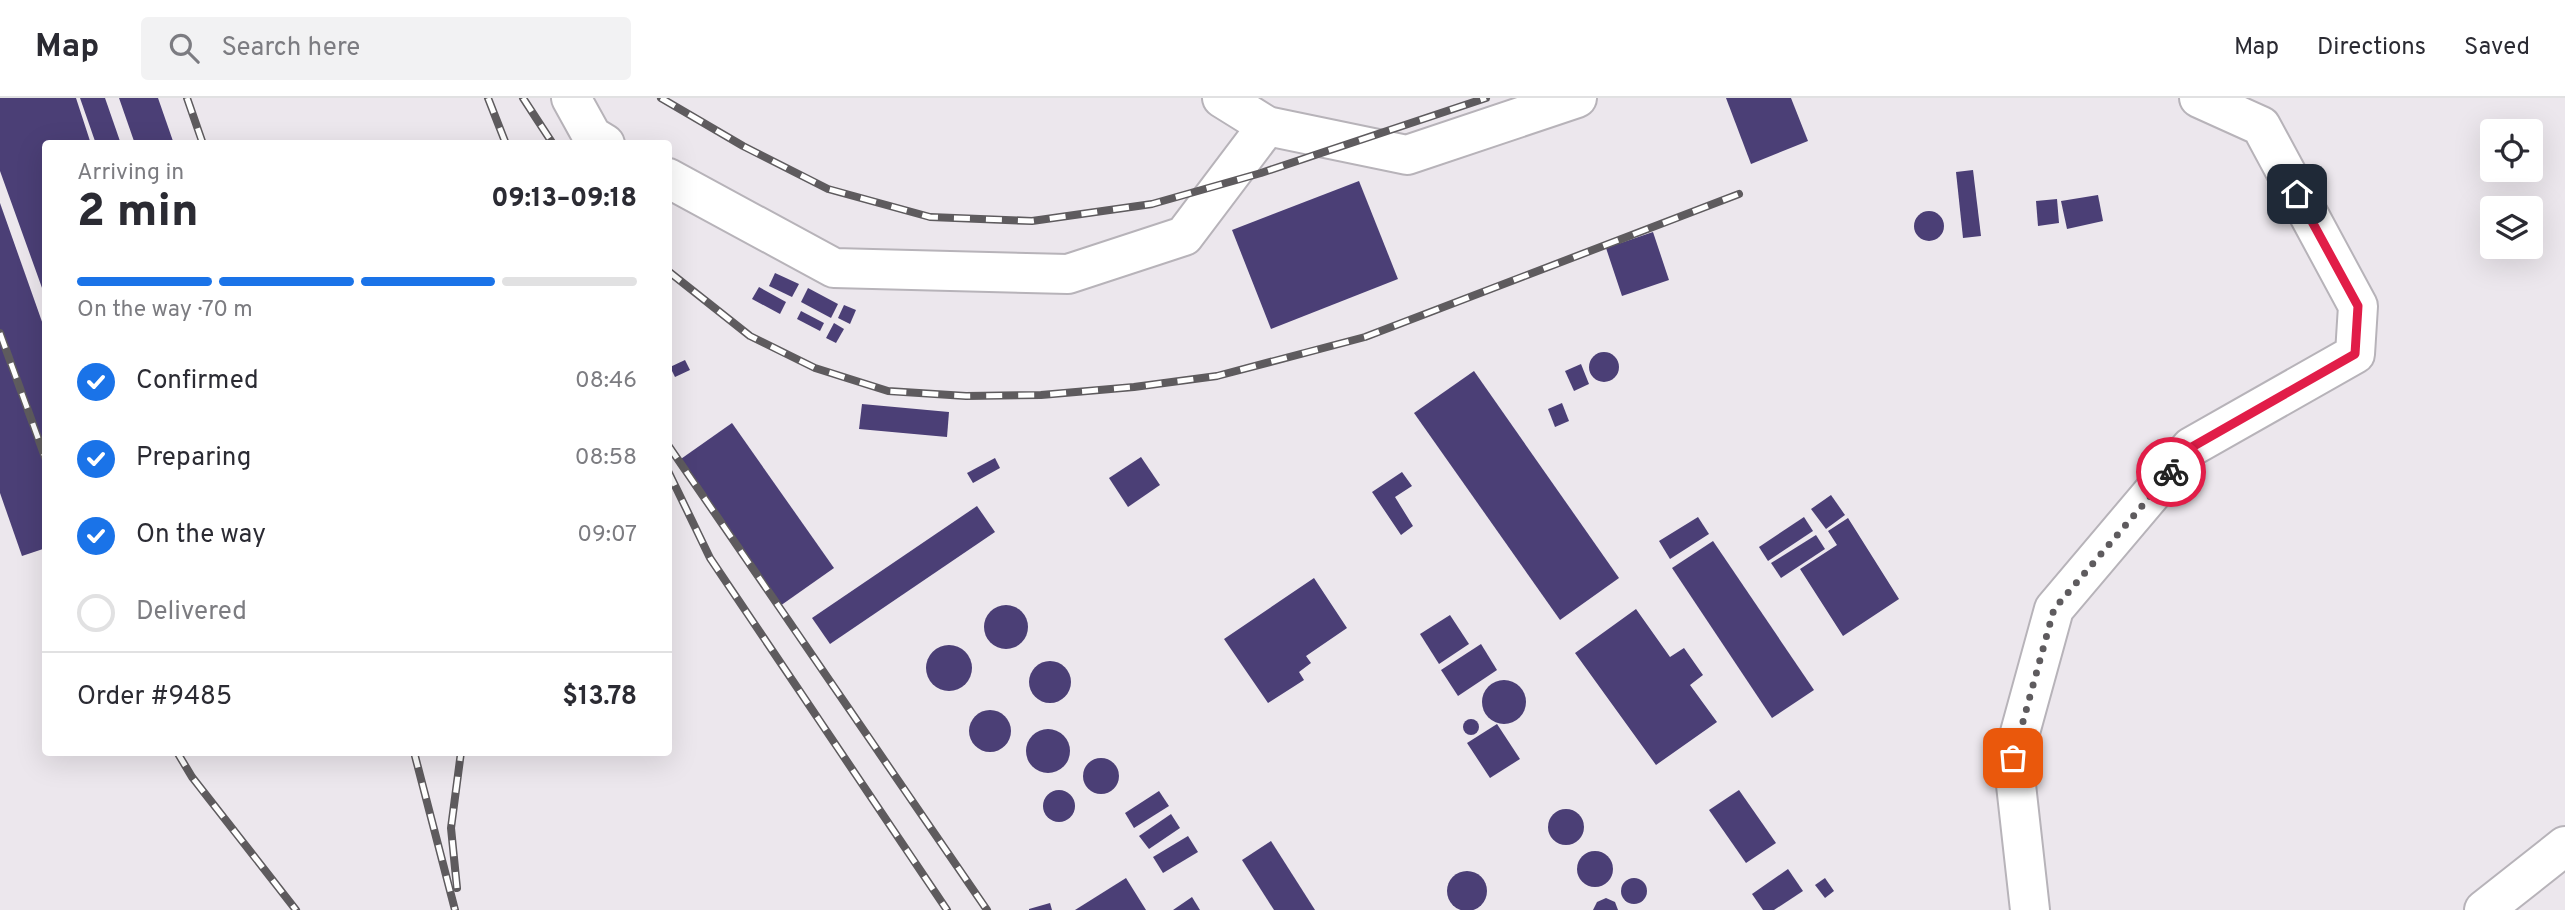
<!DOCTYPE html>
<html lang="en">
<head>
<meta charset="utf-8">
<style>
  body { margin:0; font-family:Overpass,sans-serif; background:#f2f2f3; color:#2b2b33; height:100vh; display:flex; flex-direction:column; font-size:26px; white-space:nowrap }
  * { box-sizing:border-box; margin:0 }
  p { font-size:23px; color:#7c7c81 }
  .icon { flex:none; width:38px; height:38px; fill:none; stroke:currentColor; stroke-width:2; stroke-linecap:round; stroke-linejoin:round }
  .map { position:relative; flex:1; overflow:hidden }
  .details { position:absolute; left:42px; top:42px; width:630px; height:616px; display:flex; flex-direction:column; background:#fff; border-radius:7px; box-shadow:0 7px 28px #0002 }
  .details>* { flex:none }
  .fabs { position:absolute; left:2480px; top:21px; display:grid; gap:14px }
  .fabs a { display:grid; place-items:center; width:63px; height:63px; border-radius:7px; background:#fff; box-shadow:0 7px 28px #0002; font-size:35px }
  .pin { position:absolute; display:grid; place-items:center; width:60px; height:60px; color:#fff; margin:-30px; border-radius:14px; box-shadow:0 4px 10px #0006 }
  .courier { position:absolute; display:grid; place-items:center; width:70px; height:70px; margin:-35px; border:5px solid #e11d48; border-radius:50%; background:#fff; color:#222; box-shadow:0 2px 9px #0007 }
  .headline em { font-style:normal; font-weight:800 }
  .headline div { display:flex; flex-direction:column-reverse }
  .headline { display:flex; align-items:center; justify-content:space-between; height:119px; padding:0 35px }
  h1 { font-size:46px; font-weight:800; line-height:52px }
  .bar { display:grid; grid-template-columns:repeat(4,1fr); gap:10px 7px; align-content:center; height:84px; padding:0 35px }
  .bar i { height:9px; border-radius:5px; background:#e1e1e2 }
  .bar .current { background:#1a73e8 }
  .bar p { grid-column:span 4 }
  .line { display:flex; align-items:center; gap:18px; padding:0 35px; border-top:2px solid #e1e1e2 }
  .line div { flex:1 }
  ol { padding:0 35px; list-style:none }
  li { display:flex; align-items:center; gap:21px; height:77px }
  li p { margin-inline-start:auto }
  li .icon { padding:7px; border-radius:50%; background:#1a73e8; color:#fff; stroke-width:4 }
  li:last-child { color:#7c7c81 }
  li i { width:38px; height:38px; border:4px solid #e1e1e2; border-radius:50% }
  header { display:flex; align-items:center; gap:42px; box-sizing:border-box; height:98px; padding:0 35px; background:#fff; border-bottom:2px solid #e1e1e2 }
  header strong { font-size:33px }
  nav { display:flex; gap:38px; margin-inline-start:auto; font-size:24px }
  .search { width:490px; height:63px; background:#f2f2f3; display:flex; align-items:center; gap:18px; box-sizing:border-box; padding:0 24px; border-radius:7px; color:#7c7c81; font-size:26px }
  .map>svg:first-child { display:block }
  .building { fill:#4b3f76 }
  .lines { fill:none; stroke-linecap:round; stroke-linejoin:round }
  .minor-casing { stroke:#b7b3b9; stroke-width:42 }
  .minor { stroke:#fff; stroke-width:38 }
  .rail-casing { stroke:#5e5b5e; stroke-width:8 }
  .rail { stroke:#fff; stroke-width:5; stroke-dasharray:16; stroke-linecap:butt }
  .done { stroke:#5e5b5e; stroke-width:7; stroke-dasharray:0 12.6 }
  .route { stroke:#e11d48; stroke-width:9 }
</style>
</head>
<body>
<header>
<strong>Map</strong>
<div class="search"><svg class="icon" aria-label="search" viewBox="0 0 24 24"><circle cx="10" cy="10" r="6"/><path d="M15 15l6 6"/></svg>Search here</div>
<nav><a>Map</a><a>Directions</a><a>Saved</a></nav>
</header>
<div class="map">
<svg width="2565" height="812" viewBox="0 0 2565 812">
  <rect width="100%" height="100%" fill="#ece7ed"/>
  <g class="building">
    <path d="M0,0H76L91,46H46V201L0,73Z"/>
    <path d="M80,0H105L121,46H96Z"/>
    <path d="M119,0H158L174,46H135Z"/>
    <path d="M1726,0H1791L1808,43L1751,66Z"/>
    <path d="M1973,72L1981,138L1963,140L1956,74Z"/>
    <path d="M1359,83L1398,181L1271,231L1232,132Z"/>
    <path d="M2098,97L2103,123L2067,131L2061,103Z"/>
    <path d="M2057,101L2059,125L2038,128L2036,103Z"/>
    <path d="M0,105L46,235V450L22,458L0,395Z"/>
    <circle cx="1929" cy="128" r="15"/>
    <path d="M1653,134L1669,182L1622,198L1606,150Z"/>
    <path d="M775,175L799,186L792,199L769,188Z"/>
    <path d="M759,189L786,204L780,216L752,201Z"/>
    <path d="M808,190L838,206L831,220L801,204Z"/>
    <path d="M844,207L856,212L850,226L838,220Z"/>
    <path d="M801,213L824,225L820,233L797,221Z"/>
    <path d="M834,225L844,231L836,245L826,240Z"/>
    <circle cx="1604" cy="269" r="15"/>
    <path d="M685,262L690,272L675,279L670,269Z"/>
    <path d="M1581,266L1589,286L1574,293L1565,273Z"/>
    <path d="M1474,273L1619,480L1560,522L1414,315Z"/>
    <path d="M1562,305L1569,323L1555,329L1548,311Z"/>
    <path d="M862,306L949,314L947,339L859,331Z"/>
    <path d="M732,325L834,470L780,508L678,363Z"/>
    <path d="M1141,359L1160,387L1128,409L1109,380Z"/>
    <path d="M995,360L1000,370L973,385L967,375Z"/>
    <path d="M1402,374L1412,388L1395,399L1413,428L1401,437L1372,394Z"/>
    <path d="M1831,397L1845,417L1826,431L1811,411Z"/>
    <path d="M977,408L995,434L830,546L812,520Z"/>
    <path d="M1698,419L1709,436L1670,461L1659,443Z"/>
    <path d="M1804,419L1813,433L1768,463L1759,449Z"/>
    <path d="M1848,420L1899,501L1843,538L1800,471L1837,447L1828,433Z"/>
    <path d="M1816,437L1825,451L1781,480L1771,465Z"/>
    <path d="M1713,443L1814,592L1772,620L1672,470Z"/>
    <path d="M1314,480L1347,530L1306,558L1311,565L1299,574L1304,582L1268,605L1224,541Z"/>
    <circle cx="1006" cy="529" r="22"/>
    <path d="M1636,511L1670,559L1684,550L1703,577L1690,587L1717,624L1656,667L1575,555Z"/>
    <path d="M1450,517L1469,546L1439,566L1420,536Z"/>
    <path d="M1481,546L1497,572L1458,598L1441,572Z"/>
    <circle cx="949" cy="570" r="23"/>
    <circle cx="1050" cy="584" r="21"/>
    <circle cx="1504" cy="604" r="22"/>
    <circle cx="990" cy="633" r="21"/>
    <circle cx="1471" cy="629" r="8"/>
    <path d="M1497,626L1520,661L1490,680L1467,645Z"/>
    <circle cx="1048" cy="653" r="22"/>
    <circle cx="1101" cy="678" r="18"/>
    <path d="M1739,692L1776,745L1746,765L1709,712Z"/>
    <circle cx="1059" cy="708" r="16"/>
    <path d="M1159,693L1169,708L1134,730L1125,715Z"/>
    <circle cx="1566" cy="729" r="18"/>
    <path d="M1171,716L1180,730L1149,751L1139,738Z"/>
    <path d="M1188,738L1198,754L1163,775L1153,759Z"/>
    <path d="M1271,743L1315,812H1274L1242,762Z"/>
    <circle cx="1595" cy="771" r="18"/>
    <path d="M1788,771L1803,793L1774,812H1763L1752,796Z"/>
    <circle cx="1467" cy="793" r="20"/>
    <path d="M1126,780L1146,812H1075Z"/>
    <path d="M1825,780L1834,793L1825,800L1815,787Z"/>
    <circle cx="1634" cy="793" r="13"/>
    <path d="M1192,799L1200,812H1173Z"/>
    <path d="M1606,800L1615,804L1618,812H1593L1597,804Z"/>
    <path d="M1050,805L1052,812H1029V811Z"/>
  </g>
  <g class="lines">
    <defs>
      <g id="minor">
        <path d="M571,0L592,38L605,46"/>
        <path d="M1222,0L1267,28L1407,57L1577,0"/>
        <path d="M668,80L834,170L1068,176L1184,138L1267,28"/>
        <path d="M2030,812L2013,660L2054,511L2191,349L2355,256L2358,208L2261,28L2199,0"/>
        <path d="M2484,812L2565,748"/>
      </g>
    </defs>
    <use href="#minor" class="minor-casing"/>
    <use href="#minor" class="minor"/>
    <defs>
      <g id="rail">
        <path d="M187,0L203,46"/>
        <path d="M488,0L506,46"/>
        <path d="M523,0L553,46"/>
        <path d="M661,0L743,48L828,91L930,119L1032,123L1152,106L1261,75L1486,0"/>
        <path d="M668,173L750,238L815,270L888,293L966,298L1041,297L1134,289L1217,278L1365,239L1739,96"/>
        <path d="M0,235L46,362"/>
        <path d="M668,347L987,812"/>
        <path d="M668,373L710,460L947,812"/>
        <path d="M177,654L192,679L296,812"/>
        <path d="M414,654L455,812"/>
        <path d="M457,790L451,730L461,654"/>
      </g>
    </defs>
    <use href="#rail" class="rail-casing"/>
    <use href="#rail" class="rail"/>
  </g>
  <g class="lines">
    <path class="done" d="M2013,660L2054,511L2171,374"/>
    <path class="route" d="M2171,374L2192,349L2355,256L2358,208L2297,96"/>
  </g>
</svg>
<div class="fabs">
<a><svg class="icon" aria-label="locate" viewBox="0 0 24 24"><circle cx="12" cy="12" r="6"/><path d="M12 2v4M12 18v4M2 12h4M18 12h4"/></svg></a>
<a><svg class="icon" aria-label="layers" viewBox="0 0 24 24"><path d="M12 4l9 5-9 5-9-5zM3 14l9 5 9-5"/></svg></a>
</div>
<div class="pin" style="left:2013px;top:660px;background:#ea580c"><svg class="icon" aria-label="bag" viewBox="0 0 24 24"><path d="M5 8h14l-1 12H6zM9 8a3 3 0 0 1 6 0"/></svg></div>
<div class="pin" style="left:2297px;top:96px;background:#1f2937"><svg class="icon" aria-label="home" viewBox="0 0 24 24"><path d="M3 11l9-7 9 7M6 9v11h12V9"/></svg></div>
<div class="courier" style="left:2171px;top:374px"><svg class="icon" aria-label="bike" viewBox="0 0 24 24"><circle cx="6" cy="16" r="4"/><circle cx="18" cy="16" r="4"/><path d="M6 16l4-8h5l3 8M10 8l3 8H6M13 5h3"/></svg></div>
<section class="details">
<div class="headline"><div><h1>2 min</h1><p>Arriving in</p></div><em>09:13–09:18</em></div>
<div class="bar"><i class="current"></i><i class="current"></i><i class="current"></i><i></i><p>On the way · 70 m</p></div>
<ol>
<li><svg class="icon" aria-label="check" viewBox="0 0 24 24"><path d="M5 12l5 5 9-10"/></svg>Confirmed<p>08:46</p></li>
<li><svg class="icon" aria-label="check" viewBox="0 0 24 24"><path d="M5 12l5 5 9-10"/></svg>Preparing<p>08:58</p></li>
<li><svg class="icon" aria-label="check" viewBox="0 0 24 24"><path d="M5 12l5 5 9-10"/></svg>On the way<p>09:07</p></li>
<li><i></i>Delivered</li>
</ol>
<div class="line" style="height:91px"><div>Order #9485</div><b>$13.78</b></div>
</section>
</div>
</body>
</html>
